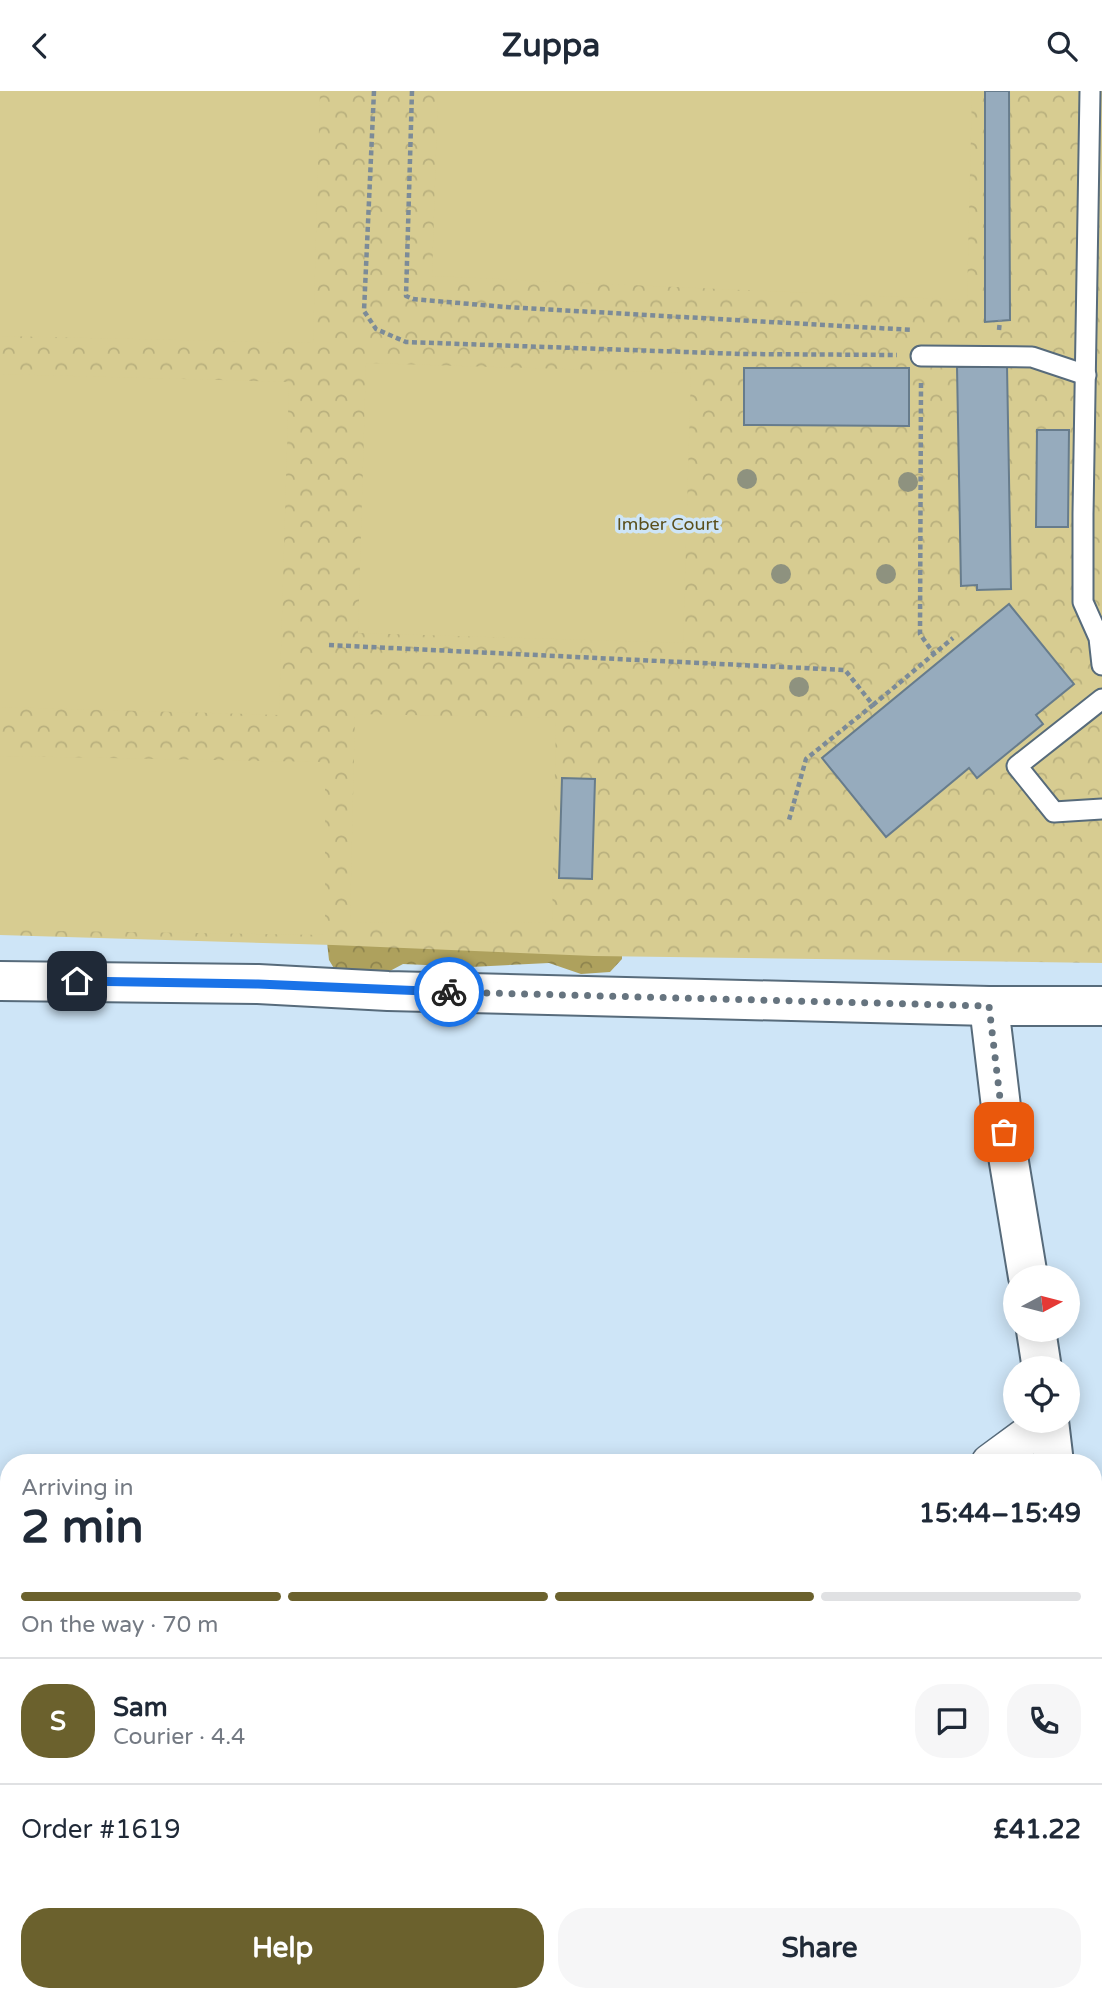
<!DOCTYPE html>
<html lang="en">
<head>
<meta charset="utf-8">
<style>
  body { margin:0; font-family:"Varela Round",sans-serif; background:#f6f6f7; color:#1f2937; height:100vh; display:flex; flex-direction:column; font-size:26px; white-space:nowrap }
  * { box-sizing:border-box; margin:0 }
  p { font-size:23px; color:#747a83 }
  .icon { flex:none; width:38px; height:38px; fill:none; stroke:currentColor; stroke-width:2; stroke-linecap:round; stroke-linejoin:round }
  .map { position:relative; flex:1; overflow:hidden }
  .side { position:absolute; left:0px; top:1363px; width:1102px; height:548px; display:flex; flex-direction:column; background:#fff; border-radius:28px 28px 0 0; box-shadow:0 4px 18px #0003 }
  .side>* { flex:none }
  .needle { width:46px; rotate:83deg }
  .controls { position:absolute; left:1003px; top:1174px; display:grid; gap:14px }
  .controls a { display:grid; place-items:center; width:77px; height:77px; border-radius:50%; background:#fff; box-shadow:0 4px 18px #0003; font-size:35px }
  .pin { position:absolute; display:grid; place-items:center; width:60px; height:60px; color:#fff; margin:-30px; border-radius:14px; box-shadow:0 4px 10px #0006 }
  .courier { position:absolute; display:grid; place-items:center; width:70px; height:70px; margin:-35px; border:5px solid #1a73e8; border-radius:50%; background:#fff; color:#222; box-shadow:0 2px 9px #0007 }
  .headline em { font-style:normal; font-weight:700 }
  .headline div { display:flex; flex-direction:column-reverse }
  .headline { display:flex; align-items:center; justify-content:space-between; height:119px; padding:0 21px }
  h1 { font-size:46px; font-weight:700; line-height:52px }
  .bar { display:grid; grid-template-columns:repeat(4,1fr); gap:10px 7px; align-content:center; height:84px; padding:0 21px }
  .bar i { height:9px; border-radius:5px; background:#e0e1e3 }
  .bar .active { background:#6b612d }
  .bar p { grid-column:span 4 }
  .line { display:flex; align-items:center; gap:18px; padding:0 21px; border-top:2px solid #e0e1e3 }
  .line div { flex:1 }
  .round { display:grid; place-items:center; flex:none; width:74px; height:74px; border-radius:28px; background:#f6f6f7 }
  .cta { display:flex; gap:14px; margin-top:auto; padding:14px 21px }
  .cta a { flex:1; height:80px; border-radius:28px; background:#6b612d; color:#fff; font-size:28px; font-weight:700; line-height:80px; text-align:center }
  .cta a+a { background:#f6f6f7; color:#1f2937 }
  header { display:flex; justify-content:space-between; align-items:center; height:91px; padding:0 21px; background:#fff; font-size:32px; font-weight:700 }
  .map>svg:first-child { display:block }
  .forest { fill:url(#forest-crowns) }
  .park { fill:url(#park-crowns) }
  .pitch { fill:#d7cc91 }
  .building { fill:#96abbd; stroke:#677c8c; stroke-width:2 }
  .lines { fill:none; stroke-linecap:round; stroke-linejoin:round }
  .lane-casing { stroke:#576b7b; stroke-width:23 }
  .street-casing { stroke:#576b7b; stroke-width:40 }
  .secondary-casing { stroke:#576b7b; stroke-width:42 }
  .path { stroke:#7c8b98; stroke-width:4.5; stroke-dasharray:5 3.5; stroke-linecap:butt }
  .lane { stroke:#fff; stroke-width:19 }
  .street { stroke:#fff; stroke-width:37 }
  .secondary { stroke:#fff; stroke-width:38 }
  .tree { fill:#8e927f }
  .done { stroke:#66747f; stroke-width:7; stroke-dasharray:0 12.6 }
  .route { stroke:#1a73e8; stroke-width:9 }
  .labels { text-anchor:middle; stroke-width:7; stroke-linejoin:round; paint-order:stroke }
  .park-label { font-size:18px; fill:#5a4f1c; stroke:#cee5f7 }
</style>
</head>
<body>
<header><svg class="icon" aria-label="back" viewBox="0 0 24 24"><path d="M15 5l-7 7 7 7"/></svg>Zuppa<svg class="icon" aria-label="search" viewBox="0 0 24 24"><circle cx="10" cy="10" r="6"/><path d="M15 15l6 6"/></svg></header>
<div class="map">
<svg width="1102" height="1910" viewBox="0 0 1102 1910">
  <defs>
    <pattern id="forest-crowns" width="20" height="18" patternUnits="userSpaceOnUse" patternTransform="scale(1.75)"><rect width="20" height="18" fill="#aea15d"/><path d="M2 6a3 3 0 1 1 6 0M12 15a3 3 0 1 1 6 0" fill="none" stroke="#8e844e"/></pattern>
    <pattern id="park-crowns" width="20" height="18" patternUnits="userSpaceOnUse" patternTransform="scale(1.75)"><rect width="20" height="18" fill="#d7cc91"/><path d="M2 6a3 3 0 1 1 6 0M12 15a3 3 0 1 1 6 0" fill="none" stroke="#b9b07e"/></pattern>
  </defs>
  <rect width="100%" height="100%" fill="#cee5f7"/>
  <path class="forest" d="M622,845V868L610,881L581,883L549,872L471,876L403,873L375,888L338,884L329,869L327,851Z"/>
  <path class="park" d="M0,0H1102V872L594,865L333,854L0,844Z"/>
  <g class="pitch">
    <path d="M0,0H320L313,252L0,245Z"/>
    <path d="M438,0H972L967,209L432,185Z"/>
    <path d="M366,272L691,282L683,552L358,542Z"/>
    <path d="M0,283L289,291L279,624L0,616Z"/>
    <path d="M355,623L556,627L552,832L350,831Z"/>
    <path d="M0,665L325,671V844L0,839Z"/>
  </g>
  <g class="building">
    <path d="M985,0H1009L1010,229L985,231Z"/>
    <path d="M1007,275L1011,498L977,499V494L961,495L957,276Z"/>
    <path d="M744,277H909V335L744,334Z"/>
    <path d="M1037,339H1069L1068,436H1036Z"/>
    <path d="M1009,513L1074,593L1036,624L1043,633L977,687L969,677L886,746L822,667Z"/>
    <path d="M562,687L595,688L592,788L559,787Z"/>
    <path d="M303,1902H338L336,1909Z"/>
    <path d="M374,1902H476L477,1910H374Z"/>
  </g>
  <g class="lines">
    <defs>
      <g id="lane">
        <path d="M1090,0L1083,423V511L1099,547L1102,574"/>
        <path d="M921,265L1032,266L1086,284"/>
        <path d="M1102,608L1017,675L1054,721L1102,718"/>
      </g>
      <g id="street">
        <path d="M990,1372L1047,1330"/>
        <path d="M0,1488L9,1487"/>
      </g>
      <g id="secondary">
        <path d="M0,890L258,893L388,900L989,915H1102"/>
        <path d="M989,915L1004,1041L1028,1186"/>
        <path d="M1036,1239L1042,1278"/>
        <path d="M1049,1330L1054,1372"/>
        <path d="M1094,1692L1102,1763"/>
      </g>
    </defs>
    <use href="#lane" class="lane-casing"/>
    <use href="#street" class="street-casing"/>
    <use href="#secondary" class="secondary-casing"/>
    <g class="path">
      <path d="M374,0L364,220L376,238L406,251L742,263L897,264"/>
      <path d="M412,0L406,205L413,208L505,216L913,239"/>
      <path d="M999,239L1000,229"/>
      <path d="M921,292L920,543L934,563"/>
      <path d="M329,554L845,579L873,614L806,668L789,729"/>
      <path d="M873,614L953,547"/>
    </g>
    <use href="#lane" class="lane"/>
    <use href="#street" class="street"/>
    <use href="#secondary" class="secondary"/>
  </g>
  <g class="tree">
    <circle cx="747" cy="388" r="10"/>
    <circle cx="908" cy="391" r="10"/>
    <circle cx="781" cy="483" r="10"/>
    <circle cx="886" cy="483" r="10"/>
    <circle cx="799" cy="596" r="10"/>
  </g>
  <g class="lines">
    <path class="done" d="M449,901L989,915L1004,1041"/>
    <path class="route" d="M77,890L258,893L449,901"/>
  </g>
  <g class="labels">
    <g class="park-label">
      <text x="668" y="439">Imber Court</text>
    </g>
  </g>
</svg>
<div class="controls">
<a><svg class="needle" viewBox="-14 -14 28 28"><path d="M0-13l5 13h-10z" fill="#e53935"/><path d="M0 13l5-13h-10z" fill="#747a83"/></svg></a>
<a><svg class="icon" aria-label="locate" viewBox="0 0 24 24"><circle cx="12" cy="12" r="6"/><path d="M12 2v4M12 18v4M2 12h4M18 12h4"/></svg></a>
</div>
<div class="pin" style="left:1004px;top:1041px;background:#ea580c"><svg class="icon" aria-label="bag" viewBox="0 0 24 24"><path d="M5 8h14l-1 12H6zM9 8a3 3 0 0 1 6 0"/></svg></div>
<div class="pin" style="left:77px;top:890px;background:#1f2937"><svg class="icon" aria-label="home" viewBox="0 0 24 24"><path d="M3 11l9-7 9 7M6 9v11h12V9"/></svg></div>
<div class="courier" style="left:449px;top:901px"><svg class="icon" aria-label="bike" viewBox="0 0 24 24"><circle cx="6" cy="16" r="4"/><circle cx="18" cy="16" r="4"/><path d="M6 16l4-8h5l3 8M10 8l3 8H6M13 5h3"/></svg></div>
<section class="side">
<div class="headline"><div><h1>2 min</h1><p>Arriving in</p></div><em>15:44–15:49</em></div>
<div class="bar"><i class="active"></i><i class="active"></i><i class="active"></i><i></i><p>On the way · 70 m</p></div>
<div class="line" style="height:126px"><b class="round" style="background:#6b612d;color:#fff">S</b><div><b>Sam</b><p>Courier · 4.4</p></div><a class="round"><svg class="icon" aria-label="chat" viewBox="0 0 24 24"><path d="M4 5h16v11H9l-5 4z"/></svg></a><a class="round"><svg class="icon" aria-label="phone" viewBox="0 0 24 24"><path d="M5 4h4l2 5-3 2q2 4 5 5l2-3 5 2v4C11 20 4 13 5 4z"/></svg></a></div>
<div class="line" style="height:91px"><div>Order #1619</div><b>£41.22</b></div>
<div class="cta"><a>Help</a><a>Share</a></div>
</section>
</div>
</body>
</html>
